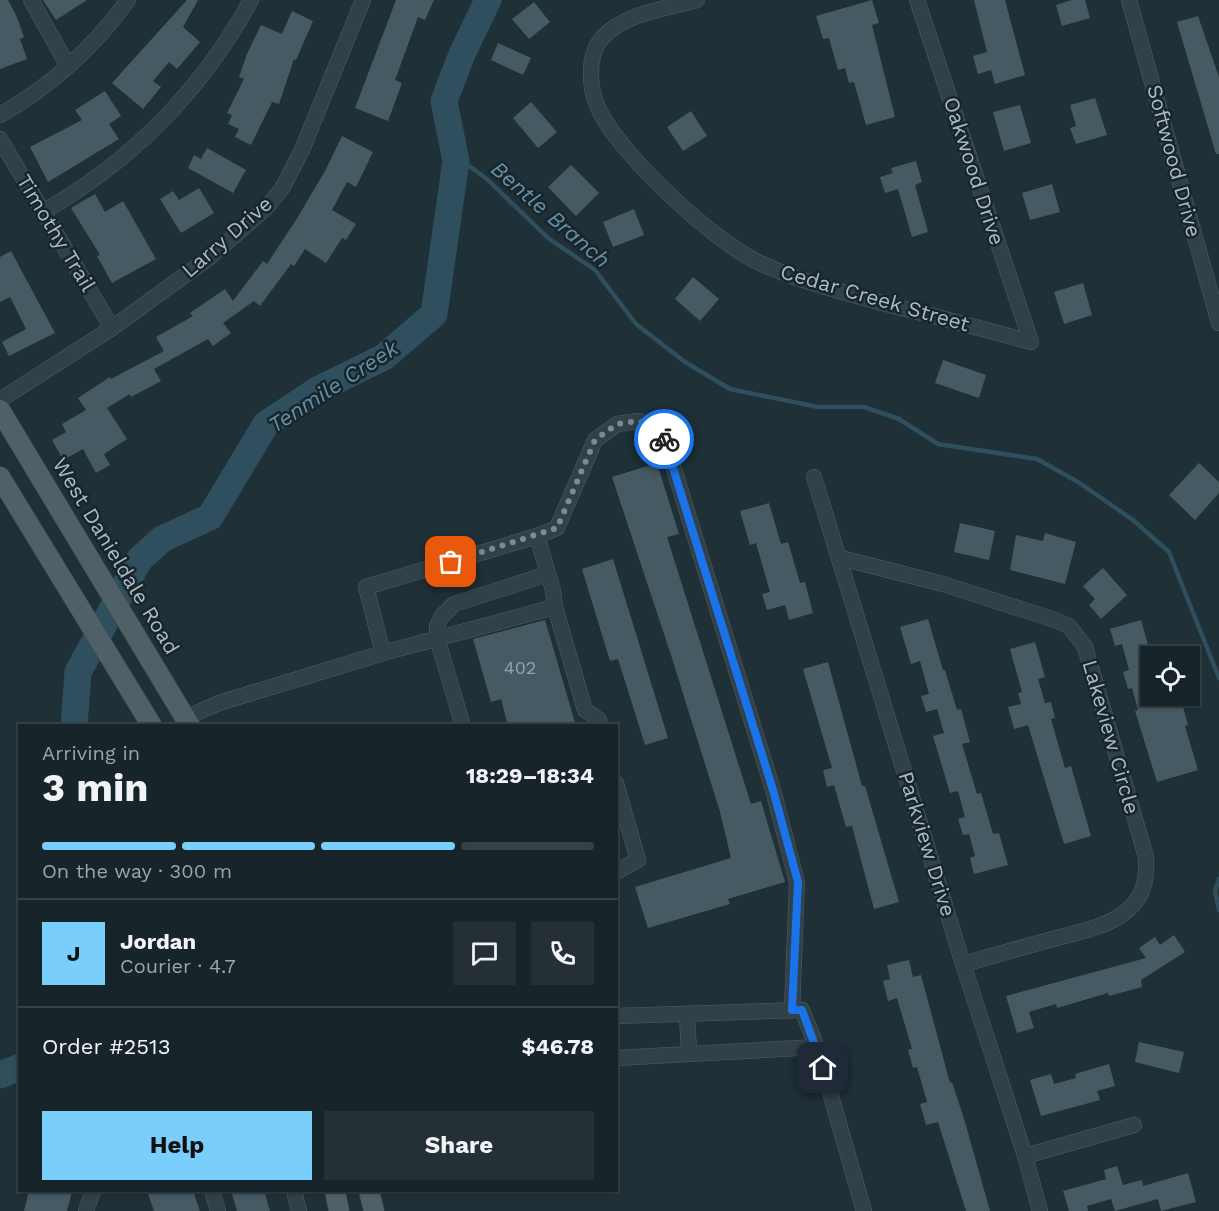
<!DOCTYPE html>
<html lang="en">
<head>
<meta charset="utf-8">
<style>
  body { margin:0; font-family:"Work Sans",sans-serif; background:#243035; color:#f1f3f6; height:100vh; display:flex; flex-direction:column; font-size:22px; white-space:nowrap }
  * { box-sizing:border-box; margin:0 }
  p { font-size:20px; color:#9ea4a8 }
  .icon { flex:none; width:33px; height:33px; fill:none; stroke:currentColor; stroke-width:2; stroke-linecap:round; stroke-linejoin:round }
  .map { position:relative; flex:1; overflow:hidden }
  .side { position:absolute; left:18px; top:724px; width:600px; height:468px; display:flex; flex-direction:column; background:#172429; border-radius:0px; box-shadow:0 2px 4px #0004,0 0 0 2px #364146 }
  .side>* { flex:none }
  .controls { position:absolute; left:1140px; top:646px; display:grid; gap:12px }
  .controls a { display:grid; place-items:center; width:60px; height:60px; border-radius:0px; background:#172429; box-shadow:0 2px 4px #0004,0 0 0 2px #364146; font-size:30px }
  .pin { position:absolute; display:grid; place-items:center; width:51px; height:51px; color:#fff; margin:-26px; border-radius:12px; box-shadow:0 3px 9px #0006 }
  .courier { position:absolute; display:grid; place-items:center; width:60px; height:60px; margin:-30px; border:4px solid #1a73e8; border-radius:50%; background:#fff; color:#222; box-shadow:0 2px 8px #0007 }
  .headline em { font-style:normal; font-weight:700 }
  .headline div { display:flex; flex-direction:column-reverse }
  .headline { display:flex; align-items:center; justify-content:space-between; height:102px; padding:0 24px }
  h1 { font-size:39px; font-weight:700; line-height:45px }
  .bar { display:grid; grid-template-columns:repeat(4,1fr); gap:9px 6px; align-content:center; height:72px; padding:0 24px }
  .bar i { height:8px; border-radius:4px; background:#364146 }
  .bar .selected { background:#7acefc }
  .bar p { grid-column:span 4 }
  .line { display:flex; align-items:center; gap:15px; padding:0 24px; border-top:2px solid #364146 }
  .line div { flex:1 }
  .round { display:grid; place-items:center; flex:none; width:63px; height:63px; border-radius:0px; background:#243035 }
  .action { display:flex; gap:12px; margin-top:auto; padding:12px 24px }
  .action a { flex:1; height:69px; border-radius:0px; background:#7acefc; color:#111; font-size:24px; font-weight:700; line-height:69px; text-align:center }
  .action a+a { background:#243035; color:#f1f3f6 }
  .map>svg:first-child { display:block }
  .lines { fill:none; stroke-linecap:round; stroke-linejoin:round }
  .stream { stroke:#2f4e5e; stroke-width:4.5 }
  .river { stroke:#2f4e5e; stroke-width:27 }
  .building { fill:#465a64 }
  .minor-casing { stroke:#505f66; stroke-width:16 }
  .major-casing { stroke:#3f4d54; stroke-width:21 }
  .minor { stroke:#324148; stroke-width:15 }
  .major { stroke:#506068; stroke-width:20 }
  .done { stroke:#7b8b93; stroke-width:6; stroke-dasharray:0 10.8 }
  .route { stroke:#1a73e8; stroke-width:8 }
  .labels { text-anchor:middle; stroke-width:5; stroke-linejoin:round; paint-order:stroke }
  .number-label { font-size:18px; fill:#92a4ad }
  .street-label { font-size:21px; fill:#acbcc5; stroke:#18262c }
  .water-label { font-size:22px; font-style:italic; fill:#6391a6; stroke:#18262c }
</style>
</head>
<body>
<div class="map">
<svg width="1219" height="1211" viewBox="0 0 1219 1211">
  <rect width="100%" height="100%" fill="#1f3037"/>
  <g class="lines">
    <g class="stream">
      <path d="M454,155L487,179L548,238L595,270L636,324L685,362L730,389L818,407H864L899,419L938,444L1037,459L1078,482L1133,520L1169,552L1219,678"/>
      <path d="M1219,879L1215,891L1219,910"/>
    </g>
    <g class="river">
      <path d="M74,726L78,672L139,560L162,539L210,517L266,424L319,389L384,357L434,314L456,161L444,101L462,54L488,0"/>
      <path d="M0,1075L20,1067"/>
    </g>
  </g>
  <g class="building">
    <path d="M0,0H8L16,15L24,37L20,39L27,59L0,69Z"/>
    <path d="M43,0H87L56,20Z"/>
    <path d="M187,0H198L183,27L200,42L177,69L169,62L153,81L161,87L143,109L112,83Z"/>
    <path d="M396,0H434L425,20L418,17L395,80L402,83L388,121L355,108Z"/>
    <path d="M872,0L879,23L872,25L895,117L866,125L854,82L849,83L845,68L838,70L829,38L823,39L816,16Z"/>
    <path d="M974,0H1005L1025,75L995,84L991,70L978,74L973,56L987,52Z"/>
    <path d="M1072,0H1085L1090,18L1062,26L1056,5Z"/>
    <path d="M534,2L550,22L529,39L512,19Z"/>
    <path d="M292,11L313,21L296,60L294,59L279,104L272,102L251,145L235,137L239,129L228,124L232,115L227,113L244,79L239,77L247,54L261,25L282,34Z"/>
    <path d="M1198,16L1219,77V154H1216L1177,22Z"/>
    <path d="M498,43L531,58L523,75L491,60Z"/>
    <path d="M105,91L121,116L109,124L119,139L48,182L30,147L82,120L75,110Z"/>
    <path d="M1095,98L1107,135L1076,144L1070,128L1076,126L1070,105Z"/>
    <path d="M531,102L557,132L538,148L513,118Z"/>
    <path d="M1020,105L1031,143L1004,151L993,112Z"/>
    <path d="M691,111L707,136L683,151L667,127Z"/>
    <path d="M342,136L373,152L356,187L347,182L332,210L356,224L346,240L342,238L326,263L305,249L294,266L291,264L260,306L254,301L223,323L231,333L213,346L208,339L154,369L161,381L131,397L130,394L107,408L127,439L104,454L110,465L96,473L83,449L63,460L52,440L66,432L62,424L86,410L78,398L110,377L111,379L164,351L156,337L193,316L190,313L225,289L233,301L263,261L267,264L296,220L325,171Z"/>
    <path d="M207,148L246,170L233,193L188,168L194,155L201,159Z"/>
    <path d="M916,161L922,182L915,185L928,232L912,237L898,189L885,193L880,177L893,173L891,168Z"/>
    <path d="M571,165L599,193L576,216L548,187Z"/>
    <path d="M1052,184L1060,212L1030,220L1022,193Z"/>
    <path d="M199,188L214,213L181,233L160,199L173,191L179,200Z"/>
    <path d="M95,194L105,212L123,201L156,259L112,283L97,256L100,255L71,208Z"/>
    <path d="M634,209L644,235L613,247L603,222Z"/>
    <path d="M11,251L55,333L9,356L2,342L26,329L10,297L0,302V257Z"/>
    <path d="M693,277L719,299L700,321L675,299Z"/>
    <path d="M1083,283L1092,315L1064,324L1054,292Z"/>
    <path d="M943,360L986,375L979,398L935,383Z"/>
    <path d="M657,463L679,534L667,537L751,804L761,801L785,882L728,899L730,904L648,928L635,887L731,858L720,812L670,652L612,477Z"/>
    <path d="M1199,463L1219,482V493L1195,520L1169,495Z"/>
    <path d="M769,503L781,544L788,542L800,583L805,582L813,613L789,620L785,605L767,610L762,594L770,592L756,543L750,545L740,511Z"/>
    <path d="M960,523L995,531L989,560L954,552Z"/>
    <path d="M1045,533L1076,542L1065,584L1010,570L1016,535L1043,541Z"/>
    <path d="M613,559L668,738L645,745L618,659L610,661L582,569Z"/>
    <path d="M1103,568L1127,595L1101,619L1089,605L1095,599L1083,586Z"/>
    <path d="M928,619L943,670H945L957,710L961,709L970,742L962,744L977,794L981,793L993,834L999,833L1008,865L974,874L970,858L975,856L969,834L963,835L958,819L965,817L958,791L950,793L933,736L944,733L937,709L926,712L921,696L929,694L920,661L911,664L900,627Z"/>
    <path d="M545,620L576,726H508L501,699L491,702L473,639Z"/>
    <path d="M1141,620L1150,652V696H1180L1188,725L1185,726L1198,770L1157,782L1135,711L1138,710L1132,688L1128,689L1123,672L1129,670L1122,644L1115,646L1110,629Z"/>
    <path d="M1035,642L1045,677L1038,679L1045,703L1051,702L1055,718L1051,719L1065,768L1071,766L1091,836L1064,844L1028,725L1014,729L1008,707L1021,704L1018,693L1022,692L1010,649Z"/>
    <path d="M828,662L862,786H865L899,902L874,909L852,826L846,827L834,785L827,787L823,770L832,768L803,669Z"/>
    <path d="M1174,935L1185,952L1141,980L1142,987L1109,996L1108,993L1057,1008L1056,1004L1029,1012L1034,1028L1017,1033L1006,996L1146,958L1139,948L1155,937L1160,945Z"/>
    <path d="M909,960L913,977L921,975L950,1083L952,1082L965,1122L990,1211H966L938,1122L926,1125L920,1104L927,1102L917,1067L913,1068L908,1050L912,1049L897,998L888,1001L883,981L890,979L887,965Z"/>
    <path d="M1139,1042L1184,1052L1179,1073L1135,1062Z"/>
    <path d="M1109,1064L1115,1086L1097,1091L1100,1100L1041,1116L1030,1080L1051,1074L1054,1084L1076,1078L1075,1074Z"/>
    <path d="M1117,1166L1123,1185L1142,1180L1143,1186L1188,1173L1196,1202L1161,1211L1158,1199L1115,1211L1111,1199L1087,1206L1088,1211H1069L1063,1191L1106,1179L1104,1170Z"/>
    <path d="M29,1191H72L67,1211H24Z"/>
    <path d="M147,1191H193L200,1211H154Z"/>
    <path d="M231,1191H264L270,1211H237Z"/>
  </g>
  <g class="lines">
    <defs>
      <g id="minor">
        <path d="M31,0L68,66"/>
        <path d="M697,0C666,9 624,13 602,38C586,57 589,91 600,112C623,157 714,242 760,263C801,282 844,292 886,304C934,316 983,329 1031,342"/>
        <path d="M917,0L1031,342"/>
        <path d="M1129,0L1219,323"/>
        <path d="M0,115C51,86 94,47 128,0"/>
        <path d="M0,139L112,328"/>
        <path d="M44,211C132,161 203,89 251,0"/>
        <path d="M0,400L112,328L210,257L266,208L283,187L302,150L363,0"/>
        <path d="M814,477L963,964L1025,1156L1040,1211"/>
        <path d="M537,536L557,528L595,440L617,424L638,421L654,425L665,440L773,790L797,882L792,1010"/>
        <path d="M841,558L943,584L1055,620L1069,626L1085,647L1146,857C1147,876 1145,894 1130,908C1111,927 1078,932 1053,939C1023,947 993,956 963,964"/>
        <path d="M383,653L366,587L537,536L553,590L555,607"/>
        <path d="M185,718L219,703L383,653L555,607L585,710L599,720L601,726"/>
        <path d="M463,726L437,638V626L442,616L454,604L548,574"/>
        <path d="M616,783L638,860L616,872"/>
        <path d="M687,1015L689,1052"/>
        <path d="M616,1016L802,1010L817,1047L864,1211"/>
        <path d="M616,1058L817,1047"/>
        <path d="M1025,1156L1134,1125"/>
        <path d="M212,1191L218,1211"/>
        <path d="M294,1191L299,1211"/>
        <path d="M86,1211L93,1191"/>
      </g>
      <g id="major">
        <path d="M0,410L190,726"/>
        <path d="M0,477L152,726"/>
        <path d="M335,1191L339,1211"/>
        <path d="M369,1191L374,1211"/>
      </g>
    </defs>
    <use href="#minor" class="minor-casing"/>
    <use href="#major" class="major-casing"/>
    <use href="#minor" class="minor"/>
    <use href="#major" class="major"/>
  </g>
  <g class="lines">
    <path class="done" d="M451,562L557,528L595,440L617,424L638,421L654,425L664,439"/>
    <path class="route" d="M664,439L773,790L798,882L792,1010H802L823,1068"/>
  </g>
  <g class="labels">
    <g class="number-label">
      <text x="520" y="674">402</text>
    </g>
    <g class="street-label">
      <text transform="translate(1174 161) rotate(75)" y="7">Softwood Drive</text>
      <text transform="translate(974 171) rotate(72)" y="7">Oakwood Drive</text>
      <text transform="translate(56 233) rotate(59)" y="7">Timothy Trail</text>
      <text transform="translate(227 237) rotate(-41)" y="7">Larry Drive</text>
      <text transform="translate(875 298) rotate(16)" y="7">Cedar Creek Street</text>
      <text transform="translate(116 556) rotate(59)" y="7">West Danieldale Road</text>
      <text transform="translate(1111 737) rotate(74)" y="7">Lakeview Circle</text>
      <text transform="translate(927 844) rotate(73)" y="7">Parkview Drive</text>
    </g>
    <g class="water-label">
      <text transform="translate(551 214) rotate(41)" y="8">Bentle Branch</text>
      <text transform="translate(333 386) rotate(-33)" y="8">Tenmile Creek</text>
    </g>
  </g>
</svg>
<div class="controls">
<a><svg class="icon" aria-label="locate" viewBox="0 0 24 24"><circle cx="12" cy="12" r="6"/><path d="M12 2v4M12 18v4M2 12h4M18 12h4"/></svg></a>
</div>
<div class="pin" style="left:451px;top:562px;background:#ea580c"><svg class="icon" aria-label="bag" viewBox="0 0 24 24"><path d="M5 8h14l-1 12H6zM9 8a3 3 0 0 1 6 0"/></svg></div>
<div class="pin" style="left:823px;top:1068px;background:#1f2937"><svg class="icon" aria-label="home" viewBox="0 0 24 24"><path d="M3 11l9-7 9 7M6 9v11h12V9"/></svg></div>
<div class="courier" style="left:664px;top:439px"><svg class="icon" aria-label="bike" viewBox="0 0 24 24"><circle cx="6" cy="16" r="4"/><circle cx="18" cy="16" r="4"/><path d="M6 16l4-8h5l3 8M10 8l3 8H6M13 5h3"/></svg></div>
<section class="side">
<div class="headline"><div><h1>3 min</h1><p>Arriving in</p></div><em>18:29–18:34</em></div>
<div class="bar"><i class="selected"></i><i class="selected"></i><i class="selected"></i><i></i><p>On the way · 300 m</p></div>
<div class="line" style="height:108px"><b class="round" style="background:#7acefc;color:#111">J</b><div><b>Jordan</b><p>Courier · 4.7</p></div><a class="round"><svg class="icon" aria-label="chat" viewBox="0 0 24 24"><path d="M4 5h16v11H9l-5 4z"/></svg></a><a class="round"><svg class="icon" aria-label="phone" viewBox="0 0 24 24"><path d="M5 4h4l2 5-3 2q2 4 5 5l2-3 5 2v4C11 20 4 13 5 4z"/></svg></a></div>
<div class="line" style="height:78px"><div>Order #2513</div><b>$46.78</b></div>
<div class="action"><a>Help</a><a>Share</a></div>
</section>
</div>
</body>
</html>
